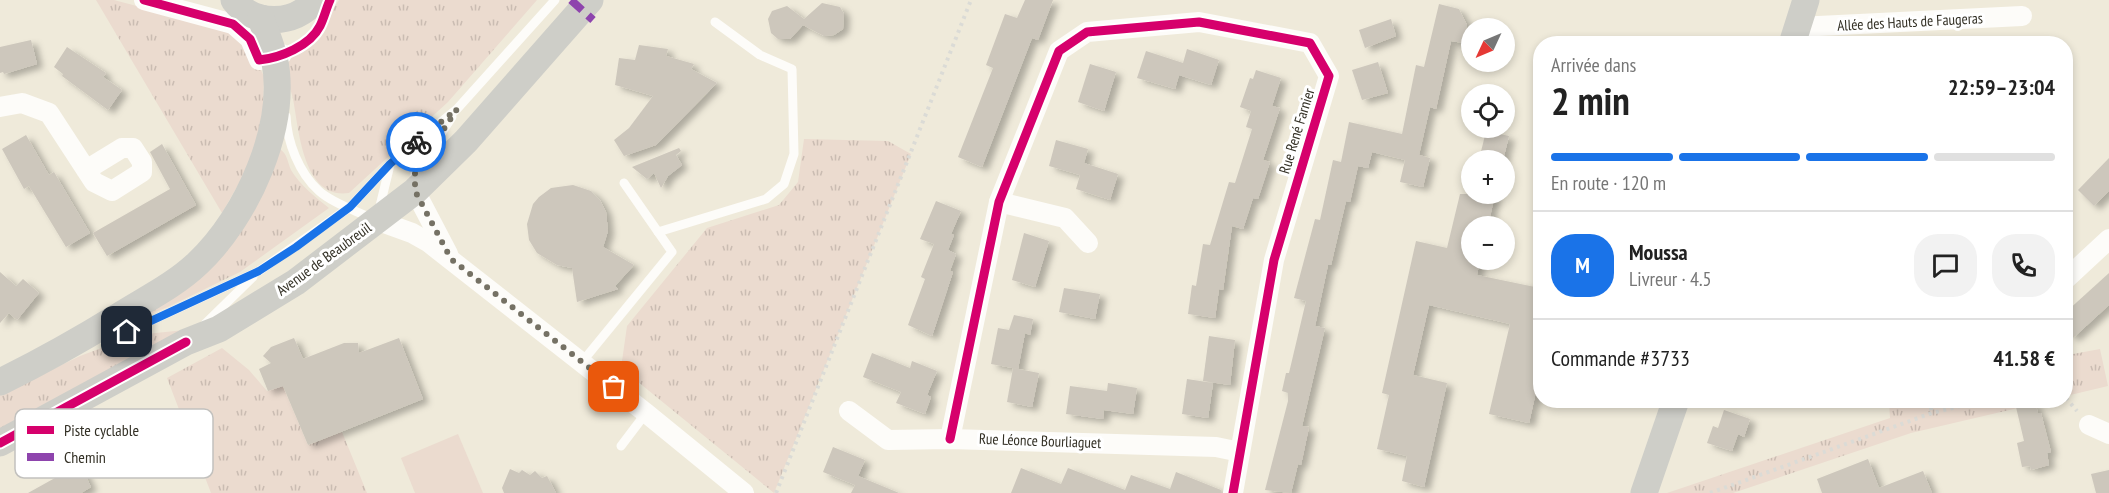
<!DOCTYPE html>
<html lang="fr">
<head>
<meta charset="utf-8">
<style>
  body { margin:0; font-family:"PT Sans Narrow",sans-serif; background:#f2f2f2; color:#222; height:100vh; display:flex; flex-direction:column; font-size:22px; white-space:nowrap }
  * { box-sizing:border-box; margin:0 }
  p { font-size:20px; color:#767676 }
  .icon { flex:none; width:33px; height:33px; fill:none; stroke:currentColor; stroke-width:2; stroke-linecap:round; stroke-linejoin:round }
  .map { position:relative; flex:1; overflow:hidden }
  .panel { position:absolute; left:1533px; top:36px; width:540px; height:372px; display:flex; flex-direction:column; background:#fff; border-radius:24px; box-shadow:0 3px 9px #0003 }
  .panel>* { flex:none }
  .needle { width:39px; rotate:226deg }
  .tools { position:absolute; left:1461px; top:18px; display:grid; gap:12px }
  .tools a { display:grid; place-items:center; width:54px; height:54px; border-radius:50%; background:#fff; box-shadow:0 3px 9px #0003; font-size:30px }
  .pin { position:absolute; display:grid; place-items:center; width:51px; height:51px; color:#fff; margin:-26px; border-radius:12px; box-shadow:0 3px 9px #0006 }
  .courier { position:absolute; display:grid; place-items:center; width:60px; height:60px; margin:-30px; border:4px solid #1a73e8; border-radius:50%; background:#fff; color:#222; box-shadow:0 2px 8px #0007 }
  .headline em { font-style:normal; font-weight:600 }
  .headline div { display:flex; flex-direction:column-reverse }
  .headline { display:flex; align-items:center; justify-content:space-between; height:102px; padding:0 18px }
  h1 { font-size:39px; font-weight:600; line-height:45px }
  .bar { display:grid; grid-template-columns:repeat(4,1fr); gap:9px 6px; align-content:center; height:72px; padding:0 18px }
  .bar i { height:8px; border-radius:4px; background:#e0e0e0 }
  .bar .selected { background:#1a73e8 }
  .bar p { grid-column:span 4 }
  .line { display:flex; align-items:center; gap:15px; padding:0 18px; border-top:2px solid #e0e0e0 }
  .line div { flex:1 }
  .round { display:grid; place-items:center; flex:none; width:63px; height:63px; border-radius:24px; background:#f2f2f2 }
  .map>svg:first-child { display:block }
  .grass { fill:url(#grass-tufts) }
  .pitch { fill:#ebdbcf }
  .building { fill:#cdc7bc; filter:url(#shadow) }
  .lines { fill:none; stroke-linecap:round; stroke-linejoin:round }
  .path { stroke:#dbdbd6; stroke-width:4; stroke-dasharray:3 4.5; stroke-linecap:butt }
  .lane { stroke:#fdfcf9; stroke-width:9 }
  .street { stroke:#fdfcf9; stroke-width:20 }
  .secondary { stroke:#cecec8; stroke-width:27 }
  .quiet { stroke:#8e44ad; stroke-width:8; stroke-dasharray:15 8; stroke-linecap:butt }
  .cycleway-casing { stroke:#fff; stroke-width:13 }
  .cycleway { stroke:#d6006c; stroke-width:9 }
  .done { stroke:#757164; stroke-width:6; stroke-dasharray:0 10.8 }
  .route { stroke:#1a73e8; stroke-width:8 }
  .labels { text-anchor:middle; stroke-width:6; stroke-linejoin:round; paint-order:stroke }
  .street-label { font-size:15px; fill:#333025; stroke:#fff }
  .key { fill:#fff; stroke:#c2c1be; stroke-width:1.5 }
  .key-label { font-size:16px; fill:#333025 }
</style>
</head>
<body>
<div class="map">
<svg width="2109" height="493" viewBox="0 0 2109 493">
  <defs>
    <pattern id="grass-tufts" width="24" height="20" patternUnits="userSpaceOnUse" patternTransform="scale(1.5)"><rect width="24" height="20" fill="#ebdbcf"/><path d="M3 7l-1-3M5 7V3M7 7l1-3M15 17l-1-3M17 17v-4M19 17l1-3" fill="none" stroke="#cabcb2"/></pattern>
    <filter id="shadow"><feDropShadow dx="6" dy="4" stdDeviation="3" flood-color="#0004"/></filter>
  </defs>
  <rect width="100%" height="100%" fill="#efeada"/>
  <g class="grass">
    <path d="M96,0H114L231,31L248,45L264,76L263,114L250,164L222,213Z"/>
    <path d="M339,0H537L448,102L349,193C303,200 299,130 293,99C290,87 286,75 283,63L286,57C325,47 319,27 339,0Z"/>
    <path d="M804,139L888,141L911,154L774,493L621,368L627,326L707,228L779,205L798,182Z"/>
    <path d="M280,149C288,155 287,161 291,170C300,185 315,197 329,208L240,272L168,307L116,328L182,288Z"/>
    <path d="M185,330L0,440V395L80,356L136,335Z"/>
    <path d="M2066,346L2073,354L2100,349L2108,386L2066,396Z"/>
    <path d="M222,348L249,370L267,391L283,386L308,445L342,432L367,493H211L167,378Z"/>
    <path d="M1889,401H2048L1911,433L1733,493H1667L1890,418Z"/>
  </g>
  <path class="pitch" d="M458,434L483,493H415L401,458Z"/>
  <g class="building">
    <path d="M1025,0H1053L1038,40L1032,38L982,167L958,157L993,68L986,65L1005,14L1017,18Z"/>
    <path d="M822,3L840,7L844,14L843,29L834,35L824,36L803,25L790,39H778L771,33L768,19L772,11L787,6L804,19Z"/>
    <path d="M1439,4L1459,9L1467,25L1463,43L1451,41L1436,109L1430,107L1419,155L1430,158L1423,187L1400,182L1405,160L1372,152L1368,168L1358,166L1350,202L1346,201L1331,265H1328L1315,326L1325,328L1302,426L1309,427L1301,465L1298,464L1291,493L1265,490L1288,401V393L1282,391L1286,373H1289L1306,301L1294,298L1315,219L1320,220L1333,160L1341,162L1349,122L1402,134L1416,65L1424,67Z"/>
    <path d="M1391,19L1396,36L1365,48L1359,30Z"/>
    <path d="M31,40L37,64L4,74L3,72L0,73V47Z"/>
    <path d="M639,45L668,49L666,56L694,64L691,69L717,83L656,145L624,156L614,140L629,128L653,96L615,85L619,58L635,60Z"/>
    <path d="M67,47L106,73L103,77L122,90L108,110L62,76L63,74L54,67Z"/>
    <path d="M1187,49L1219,60L1211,85L1179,75L1175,89L1137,78L1146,51L1183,63Z"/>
    <path d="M1378,62L1388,93L1362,100L1352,70Z"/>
    <path d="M1090,64L1116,72L1104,111L1078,102Z"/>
    <path d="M1256,70L1281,78L1272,106L1280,108L1263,160L1270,162L1258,199L1253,198L1243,229L1232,226L1223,290L1219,289L1215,318L1188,314L1192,285L1196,286L1203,244L1210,245L1229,182L1235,183L1252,129L1246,127L1251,111L1240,107L1250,78L1253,79Z"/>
    <path d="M1486,131L1509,136L1503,160H1479Z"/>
    <path d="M26,135L49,175L54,172L90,233L66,247L29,186L24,189L2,149Z"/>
    <path d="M1056,140L1088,149L1084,163L1118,174L1110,200L1076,189L1080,175L1049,166Z"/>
    <path d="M162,144L196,205L107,256L93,233L170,189L150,152Z"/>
    <path d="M679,148L681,151L676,155L682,165L668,176L661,188L654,173L647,179L632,167Z"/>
    <path d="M2109,158V191L2094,206L2078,190Z"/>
    <path d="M573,185L591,191L600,200L606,212L608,231L603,247L634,265L615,286L618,289L577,302L572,268L557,265L537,253L529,240L527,224L533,204L539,197L551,188Z"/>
    <path d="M1460,194H1495L1488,226H1472V260H1480L1477,275L1540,288V374L1529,423L1489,414L1510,324L1429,305L1413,375L1447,383L1424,487L1402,481L1407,456L1377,449L1389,395L1382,393L1416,241L1447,248Z"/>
    <path d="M936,201L961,211L951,234L954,235L948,250L956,254L950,271L953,272L932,336L908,325L925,279L921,277L934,244L920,239Z"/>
    <path d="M1024,233L1049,241L1035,287L1012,280Z"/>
    <path d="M0,272L16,286L23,279L39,293L17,320L9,313L0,323Z"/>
    <path d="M2109,273V305L2073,338L2066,329V312Z"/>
    <path d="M1064,288L1100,294L1095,319L1059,312Z"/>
    <path d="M1014,315L1033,319L1030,335L1025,333L1018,369L991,364L998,328L1009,330Z"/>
    <path d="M1209,336L1235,340L1230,385L1203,381Z"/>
    <path d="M294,338L303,359L344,343H358L359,353L399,338L423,399L308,445L283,386L268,391L259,369L271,363L263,356L271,347Z"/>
    <path d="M872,353L910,368L912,361L937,371L927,395L931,397L925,414L896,403L901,392L863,377Z"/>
    <path d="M1013,368L1039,373L1032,407L1007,402Z"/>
    <path d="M1187,379L1213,383L1208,418L1182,414Z"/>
    <path d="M1108,383L1137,388L1133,414L1104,410L1103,419L1066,414L1070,386L1107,391Z"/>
    <path d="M2035,403L2038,413H2041L2051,452L2047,453L2049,465L2031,470L2030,466L2022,467L2017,443L2024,441L2016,407Z"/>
    <path d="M1724,410L1750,419L1744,437L1738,434L1732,451L1707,443L1713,426L1718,428Z"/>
    <path d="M833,447L865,460L858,476L899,493H851L855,485L823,472Z"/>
    <path d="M1868,459L1879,488L1923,471L1932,493H1822L1817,479Z"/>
    <path d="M80,464L91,487L81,493H28Z"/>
    <path d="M1021,468L1061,484L1068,468L1125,490L1131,475L1170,489L1176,472L1221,490V493H1011Z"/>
    <path d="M510,469L519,473L522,470L530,475L535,471L542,478L547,476L556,493H504L502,488Z"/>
    <path d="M2109,470V493H2096L2091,474Z"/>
  </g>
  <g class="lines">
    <g class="path">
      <path d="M2066,398L2077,411"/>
      <path d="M1929,400L1932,413"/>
      <path d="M776,493L971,0"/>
      <path d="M1710,493L1932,413L1985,400"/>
    </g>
    <g class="lane">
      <path d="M286,116C287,142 299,173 319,191C332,203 357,211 373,219"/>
      <path d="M415,182V173L452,117"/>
      <path d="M379,210L390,165"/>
      <path d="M658,232L766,199L784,184L794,154L792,69L760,55L715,22"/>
      <path d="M205,324L253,277"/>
      <path d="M102,339L127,332L259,271L350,207L391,163L457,109L555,0"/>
      <path d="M582,362L672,252L624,183"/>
      <path d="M621,446L646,413"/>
    </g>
    <g class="street">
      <path d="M144,0L233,24L250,39L259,60L274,58L282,54"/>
      <path d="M1798,27L2022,16"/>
      <path d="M0,107L22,103L49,113L94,182L112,191L142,172V162L133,148H122L86,170"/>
      <path d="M415,191L448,254"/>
      <path d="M999,202L1065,218L1088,243"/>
      <path d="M376,220L412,233L428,242L646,413L744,493"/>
      <path d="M2066,279L2109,239"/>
      <path d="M849,411L888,440L950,439L1216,447L1240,452"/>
      <path d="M2089,425L2109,434"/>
      <path d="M950,439L999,202L1059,51L1087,32L1199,22L1310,43L1329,76L1274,260L1233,493"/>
    </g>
    <g class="secondary">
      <path d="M234,0C253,26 295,26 315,0"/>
      <path d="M1792,44L1806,0"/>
      <path d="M0,382C41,362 80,340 119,316C146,299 175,285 198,263C247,217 289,125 274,57C271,44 265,31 261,18"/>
      <path d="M0,443L186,342L219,329L296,282L415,191L466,141L590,0"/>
      <path d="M1644,493L1676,400"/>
    </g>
    <path class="quiet" d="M571,0L593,20"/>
    <defs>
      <g id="cycleway">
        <path d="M144,0L233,24L250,39L259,60C280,58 310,46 320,26C324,18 326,9 330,0"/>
        <path d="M950,439L999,202L1059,51L1087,32L1199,22L1310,43L1329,76L1274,260L1233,493"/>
        <path d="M0,443L186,342"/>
      </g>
    </defs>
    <use href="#cycleway" class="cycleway-casing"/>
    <use href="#cycleway" class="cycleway"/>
  </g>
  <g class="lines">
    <path class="done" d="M416,142L457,109L415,173V191L451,259L614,387"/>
    <path class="route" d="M127,332L259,271L296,247L350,207L390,164L416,142"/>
  </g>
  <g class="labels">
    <g class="street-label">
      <text transform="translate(1910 22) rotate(-3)" y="5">Allée des Hauts de Faugeras</text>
      <text transform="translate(1297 131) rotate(-73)" y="5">Rue René Farnier</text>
      <text transform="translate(324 259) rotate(-36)" y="5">Avenue de Beaubreuil</text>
      <text transform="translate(1040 441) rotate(2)" y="5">Rue Léonce Bourliaguet</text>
    </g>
  </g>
  <rect x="15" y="409" width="198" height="69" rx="9" class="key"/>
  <rect x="27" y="426" width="27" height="8" fill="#d6006c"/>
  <rect x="27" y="453" width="27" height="8" fill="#8e44ad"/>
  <g class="key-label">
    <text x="64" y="436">Piste cyclable</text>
    <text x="64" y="463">Chemin</text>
  </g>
</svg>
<div class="tools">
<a><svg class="needle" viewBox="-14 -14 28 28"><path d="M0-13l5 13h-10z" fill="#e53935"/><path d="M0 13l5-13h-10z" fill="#767676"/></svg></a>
<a><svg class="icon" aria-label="locate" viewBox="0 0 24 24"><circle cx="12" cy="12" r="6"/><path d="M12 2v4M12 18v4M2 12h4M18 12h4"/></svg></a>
<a>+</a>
<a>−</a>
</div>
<div class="pin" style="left:614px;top:387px;background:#ea580c"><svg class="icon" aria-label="bag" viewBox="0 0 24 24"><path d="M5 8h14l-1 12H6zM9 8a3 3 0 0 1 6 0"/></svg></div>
<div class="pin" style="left:127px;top:332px;background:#1f2937"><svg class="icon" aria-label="home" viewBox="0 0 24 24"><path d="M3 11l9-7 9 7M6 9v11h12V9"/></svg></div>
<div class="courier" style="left:416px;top:142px"><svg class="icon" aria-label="bike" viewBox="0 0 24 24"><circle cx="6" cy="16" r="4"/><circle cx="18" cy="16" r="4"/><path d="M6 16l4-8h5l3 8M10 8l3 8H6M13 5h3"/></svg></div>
<section class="panel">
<div class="headline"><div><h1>2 min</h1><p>Arrivée dans</p></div><em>22:59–23:04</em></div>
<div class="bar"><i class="selected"></i><i class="selected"></i><i class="selected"></i><i></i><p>En route · 120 m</p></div>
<div class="line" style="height:108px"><b class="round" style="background:#1a73e8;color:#fff">M</b><div><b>Moussa</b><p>Livreur · 4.5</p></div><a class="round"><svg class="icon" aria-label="chat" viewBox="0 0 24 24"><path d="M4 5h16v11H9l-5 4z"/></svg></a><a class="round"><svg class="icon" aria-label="phone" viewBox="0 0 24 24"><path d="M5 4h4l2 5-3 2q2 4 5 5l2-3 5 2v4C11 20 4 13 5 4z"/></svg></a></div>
<div class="line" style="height:78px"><div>Commande #3733</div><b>41.58 €</b></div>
</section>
</div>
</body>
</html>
